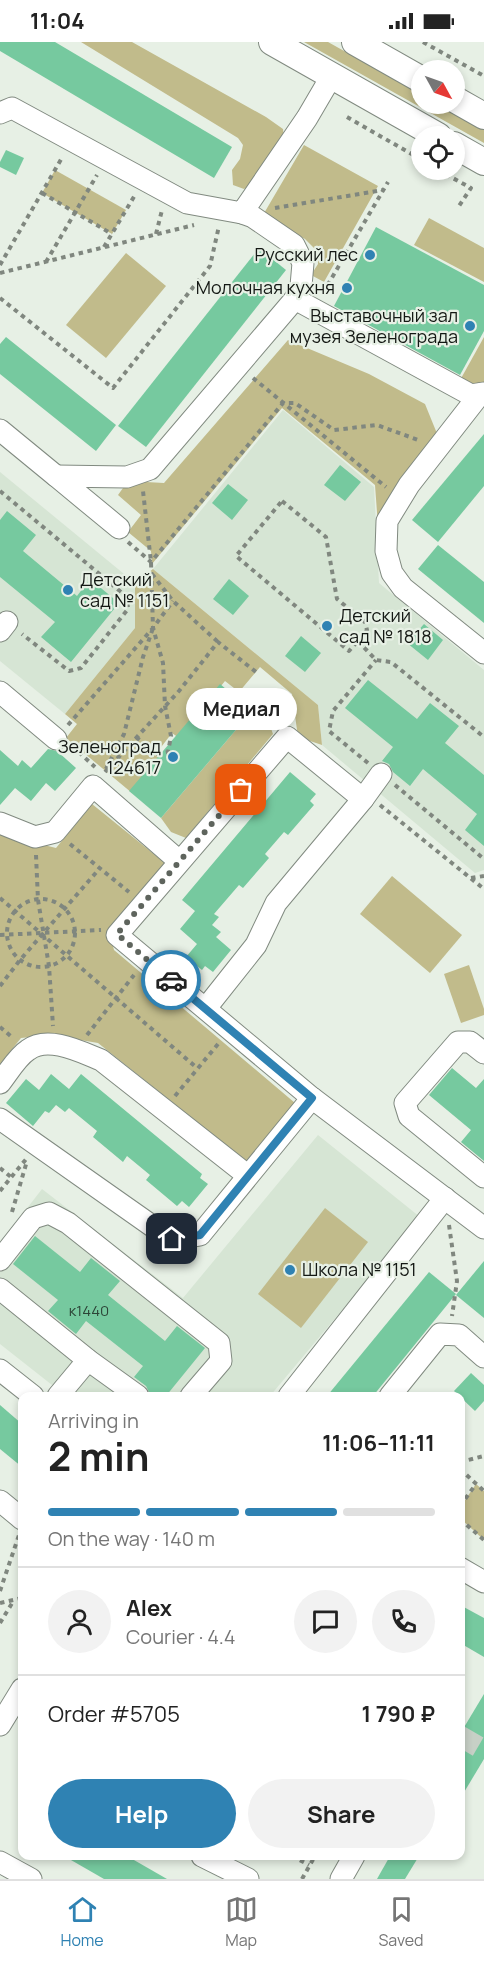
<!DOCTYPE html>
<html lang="en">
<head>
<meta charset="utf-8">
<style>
  body { margin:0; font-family:Manrope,sans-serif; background:#f2f2f2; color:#222; height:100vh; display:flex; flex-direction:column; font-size:22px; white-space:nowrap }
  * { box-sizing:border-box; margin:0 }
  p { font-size:20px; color:#767676 }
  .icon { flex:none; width:33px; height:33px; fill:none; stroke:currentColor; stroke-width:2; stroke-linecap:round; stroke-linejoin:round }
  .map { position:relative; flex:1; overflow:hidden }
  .sheet { position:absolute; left:18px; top:1350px; width:447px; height:468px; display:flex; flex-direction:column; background:#fff; border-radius:12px; box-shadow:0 3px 9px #0003 }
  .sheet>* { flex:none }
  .needle { width:39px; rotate:130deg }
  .fabs { position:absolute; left:411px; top:18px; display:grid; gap:12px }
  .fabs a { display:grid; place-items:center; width:54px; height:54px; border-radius:50%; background:#fff; box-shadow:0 3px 9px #0003; font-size:30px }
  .pin { position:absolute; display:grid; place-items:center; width:51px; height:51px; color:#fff; margin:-26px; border-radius:12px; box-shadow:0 3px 9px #0006 }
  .courier { position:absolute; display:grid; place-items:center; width:60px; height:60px; margin:-30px; border:4px solid #2f82b3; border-radius:50%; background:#fff; color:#222; box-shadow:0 2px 8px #0007 }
  .bubble { position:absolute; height:42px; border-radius:21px; background:#fff; box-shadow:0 3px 9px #0003; font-size:20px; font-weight:700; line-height:42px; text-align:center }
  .head em { font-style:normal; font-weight:700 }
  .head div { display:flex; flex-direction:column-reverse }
  .head { display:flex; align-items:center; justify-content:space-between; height:102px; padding:0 30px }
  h1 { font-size:39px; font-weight:700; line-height:45px }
  .bar { display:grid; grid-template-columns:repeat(4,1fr); gap:9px 6px; align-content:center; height:72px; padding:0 30px }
  .bar i { height:8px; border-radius:4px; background:#e0e0e0 }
  .bar .selected { background:#2f82b3 }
  .bar p { grid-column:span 4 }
  .line { display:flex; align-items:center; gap:15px; padding:0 30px; border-top:2px solid #e0e0e0 }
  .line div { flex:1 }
  .round { display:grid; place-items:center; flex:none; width:63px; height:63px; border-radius:32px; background:#f2f2f2 }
  .cta { display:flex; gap:12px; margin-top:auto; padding:12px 30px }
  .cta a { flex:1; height:69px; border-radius:36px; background:#2f82b3; color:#fff; font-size:24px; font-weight:700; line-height:69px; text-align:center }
  .cta a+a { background:#f2f2f2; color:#222 }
  .status { display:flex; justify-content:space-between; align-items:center; height:42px; padding:0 30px; background:#fff; direction:ltr }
  .status svg { height:16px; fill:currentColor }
  .tabs { display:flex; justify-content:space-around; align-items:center; height:84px; border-top:2px solid #e0e0e0; background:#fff; font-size:16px; color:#767676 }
  .tabs a { display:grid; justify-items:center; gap:3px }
  .tabs .selected { color:#2f82b3 }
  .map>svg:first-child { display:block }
  .built { fill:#d6e5d4 }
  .green { fill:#c1bb8b }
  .building { fill:#76c99f }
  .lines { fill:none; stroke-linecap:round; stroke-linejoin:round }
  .minor-tunnel { stroke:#c7d0c6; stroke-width:21; stroke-dasharray:21 10; stroke-linecap:butt }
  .minor-casing { stroke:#818a80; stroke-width:23 }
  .major-casing { stroke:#818a80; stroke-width:28 }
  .path { stroke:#80877f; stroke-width:4; stroke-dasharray:4.5 4.5; stroke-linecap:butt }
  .minor { stroke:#fff; stroke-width:21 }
  .major { stroke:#fff; stroke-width:26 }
  .done { stroke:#5e645d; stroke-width:6; stroke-dasharray:0 10.8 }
  .route { stroke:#2f82b3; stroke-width:8 }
  .poi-dot { fill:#2f82b3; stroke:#e7f0e5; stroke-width:2 }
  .labels { text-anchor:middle; stroke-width:4.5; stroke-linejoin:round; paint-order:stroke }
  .number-label { font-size:15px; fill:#2c4437 }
  .poi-label { font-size:18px; fill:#141814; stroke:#e7f0e5; text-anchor:end }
</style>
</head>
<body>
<div class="status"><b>11:04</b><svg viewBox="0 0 49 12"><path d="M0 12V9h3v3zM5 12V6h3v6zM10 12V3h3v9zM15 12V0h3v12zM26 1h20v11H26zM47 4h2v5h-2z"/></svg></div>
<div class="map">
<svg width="484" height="1837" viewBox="0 0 484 1837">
  <rect width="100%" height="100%" fill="#e7f0e5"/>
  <g class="built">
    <path d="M283,368L374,445L379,541L484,628V828L475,831L322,703L318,663L153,527Z"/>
    <path d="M0,430L135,541V586L65,672L0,619Z"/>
    <path d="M318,1093L420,1175L270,1354H66L0,1302V1201L42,1147L183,1256Z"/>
  </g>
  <g class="green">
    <path d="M81,0H132L266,75L283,87L284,96L254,141L244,147L233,143L232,128L240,117L243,103L238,96Z"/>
    <path d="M304,0H328L421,52L422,62H439L484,87V101Z"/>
    <path d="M304,103L378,144L324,240L311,233L318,222L317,209L305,197L263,173Z"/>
    <path d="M55,128L126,168L112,192L42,151Z"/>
    <path d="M429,176L484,206V240L414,203Z"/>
    <path d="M126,211L166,244L106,316L66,283Z"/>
    <path d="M484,295V342L479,351L459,340Z"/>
    <path d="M288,298L369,332L425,362L438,394L378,484L375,443L282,366L152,522L151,509L128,490L141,473L118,453L128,439L164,441Z"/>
    <path d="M153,527L318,663L322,703L298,695L292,652L260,625L239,650L225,639L179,696L172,691L155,713L160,717L132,751L66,696L77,682L65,672L135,586V541Z"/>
    <path d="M252,669L269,681L273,692L186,796L171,790L161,776Z"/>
    <path d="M92,762L165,821L109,889L114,908L295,1061L246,1119L98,1001L51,993L21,996L0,1022V792L56,806Z"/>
    <path d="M392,834L462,893L430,931L360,872Z"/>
    <path d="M469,923L484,967V973L461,981L444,932Z"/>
    <path d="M325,1166L368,1200L301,1286L258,1252Z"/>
    <path d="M476,1442L484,1449V1498L461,1477V1464Z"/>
  </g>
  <g class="building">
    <path d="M0,0H55L232,105L214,136L0,9Z"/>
    <path d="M6,108L24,116L16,133L0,125V120Z"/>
    <path d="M376,185L484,243V289L460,333L334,264Z"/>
    <path d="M259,206L286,228L146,405L118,384Z"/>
    <path d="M6,295L116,383L96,409L0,332V302Z"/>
    <path d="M484,392V444L438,500L412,478Z"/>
    <path d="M340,423L361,440L345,459L324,443Z"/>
    <path d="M228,442L248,458L232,478L212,461Z"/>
    <path d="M7,469L36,493L23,509L77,554L90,537L119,561L71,620L41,595L55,580L0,535V478Z"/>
    <path d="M438,503L484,540V581L418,527Z"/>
    <path d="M229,537L249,554L233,573L213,557Z"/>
    <path d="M424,582L443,598L428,618L407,601Z"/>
    <path d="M301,594L321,611L305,630L285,614Z"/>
    <path d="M368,638L417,677L430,661L459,684L445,701L484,733V804L465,788L477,772L423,727L410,744L393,730L389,722L382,719L393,705L345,666Z"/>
    <path d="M220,642L252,669L161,776L129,749Z"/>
    <path d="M48,707L57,709L76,726L55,749L46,741L31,759L15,746L0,763V708L18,724L22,718L31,726Z"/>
    <path d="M290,730L316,752L310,759L314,763L288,793L284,790L265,812L269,816L243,846L239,843L214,872L219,875L212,883L221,890L216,895L231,908L213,930L205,924L202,928L186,915L197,902L180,887L195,869L182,858Z"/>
    <path d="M452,1026L476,1046L484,1037V1119L461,1100L471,1088L429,1053Z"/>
    <path d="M51,1032L69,1047L81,1032L202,1132L200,1136L208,1142L189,1165L182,1159L177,1164L146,1138L150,1133L127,1114L123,1120L93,1095L97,1089L69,1066L65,1070L56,1063L49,1071L45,1069L33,1084L6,1061L26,1037L39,1048Z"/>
    <path d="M35,1194L80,1230L91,1216L120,1239L108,1253L165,1299L177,1284L205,1306L166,1354H151L146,1344L134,1335L143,1324L86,1279L76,1292L48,1269L58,1258L13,1222Z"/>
    <path d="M484,1219V1276L456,1253Z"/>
    <path d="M429,1230L456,1252L373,1354H327Z"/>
    <path d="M471,1331L484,1343V1359L475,1369L454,1349Z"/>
    <path d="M0,1363L22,1382V1425L0,1407Z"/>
    <path d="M460,1563L484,1576V1615L460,1601Z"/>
    <path d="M484,1652V1717L460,1757V1692Z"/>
    <path d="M64,1814H127L167,1837H104Z"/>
    <path d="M390,1814H419L405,1837H377Z"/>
  </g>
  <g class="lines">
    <path class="minor-tunnel" d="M460,1694L484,1708"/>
    <defs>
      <g id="minor">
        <path d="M0,71L12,66L187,161L242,171L307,76L331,35"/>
        <path d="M295,257L471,353L484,351"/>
        <path d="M480,352L409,443L387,479L386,509L392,531L403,546L484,611"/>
        <path d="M0,388L56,434"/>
        <path d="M119,486L56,434L127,435L150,427L295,257L301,244L303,221L294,203L253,175L242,171"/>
        <path d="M0,589L7,580"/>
        <path d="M0,650L56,697"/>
        <path d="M363,757L381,732"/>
        <path d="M0,781L35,795L55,790L93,744L179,819"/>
        <path d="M206,966L256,903L276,861L363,757L287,695L117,893L312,1056L484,1186"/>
        <path d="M484,1011L470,1000H458L405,1061L409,1074L484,1135"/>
        <path d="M0,1041C8,1031 17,1015 28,1008C48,993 81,1010 101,1018L247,1133"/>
        <path d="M0,1077L172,1198L200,1193L312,1056"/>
        <path d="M0,1218L33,1176L49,1171L68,1181L219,1301L221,1319L191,1354"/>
        <path d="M0,1247L88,1318L138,1354"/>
        <path d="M0,1328L33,1354"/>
        <path d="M58,1354L88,1318"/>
        <path d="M289,1354L445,1156"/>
        <path d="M390,1354L440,1292L459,1293L484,1315"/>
        <path d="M0,1459L22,1477"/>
        <path d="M460,1526L484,1540"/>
        <path d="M0,1683L22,1647"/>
        <path d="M202,1814L248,1837"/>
        <path d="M0,1820L31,1837"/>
        <path d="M341,1837L354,1814"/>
      </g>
      <g id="major">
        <path d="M272,0L438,94"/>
        <path d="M355,0L422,38"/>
        <path d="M454,57L484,74"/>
        <path d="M454,103L484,120"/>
      </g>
    </defs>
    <use href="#minor" class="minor-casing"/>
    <use href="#major" class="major-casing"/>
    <g class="path">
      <path d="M423,0L484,34"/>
      <path d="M347,75L422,118"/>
      <path d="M438,128L471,146L459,164"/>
      <path d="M42,151L112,192"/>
      <path d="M275,166L383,148"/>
      <path d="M156,192L162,168"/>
      <path d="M104,205L135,153"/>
      <path d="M46,220L97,133"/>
      <path d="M0,223L63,114"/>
      <path d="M0,231L194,183"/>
      <path d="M323,251L388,140"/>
      <path d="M0,256L113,346L210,224L219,184"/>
      <path d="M253,336L386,445"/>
      <path d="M0,449L127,555L128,567L81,626L69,629L22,592"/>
      <path d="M282,459L326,495L337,557L365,580L367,588L349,609L236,514Z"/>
      <path d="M128,500L151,520L283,361H295L334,388L377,383L421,399"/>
      <path d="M152,532L173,559L218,600"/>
      <path d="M358,599L376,618L391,620L484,695"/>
      <path d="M68,683L153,586L173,559"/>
      <path d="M136,695L157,712L168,710L171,694L165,664L163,621L153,586L151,520L143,449"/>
      <path d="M72,704L95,725"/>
      <path d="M368,721L329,689L333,669L376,618"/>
      <path d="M106,727L124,692L143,615L153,586"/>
      <path d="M105,730L179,649L218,600L256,630"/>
      <path d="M395,743L484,817"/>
      <path d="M380,763L484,847"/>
      <path d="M70,802L129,850"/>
      <path d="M36,813L38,858L49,924L53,984"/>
      <path d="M471,836L484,834"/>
      <path d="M0,856L197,1026"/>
      <circle cx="41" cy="891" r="34"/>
      <path d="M0,893L101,888"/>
      <path d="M0,944L20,918L100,826"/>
      <path d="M0,985L13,996"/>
      <path d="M87,993L134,933"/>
      <path d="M175,1054L218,1002"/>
      <path d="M0,1126L11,1135"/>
      <path d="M0,1149L27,1116"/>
      <path d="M12,1170L27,1119"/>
      <path d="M449,1183L457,1239L452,1274"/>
      <path d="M460,1420L484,1414"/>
      <path d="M460,1427L484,1449"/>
      <path d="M460,1464L476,1442"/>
      <path d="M460,1477L484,1498"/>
      <path d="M0,1549L19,1493"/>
      <path d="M0,1561L22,1556"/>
      <path d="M0,1581L14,1558"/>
      <path d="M292,1814L309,1823"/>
      <path d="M302,1837L315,1814"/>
    </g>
    <use href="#minor" class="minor"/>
    <use href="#major" class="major"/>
  </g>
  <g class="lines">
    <path class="done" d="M171,938L117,892L241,748"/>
    <path class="route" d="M171,938L312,1056L200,1193L172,1197"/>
  </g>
  <g class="poi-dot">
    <circle cx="370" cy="213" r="6"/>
    <circle cx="347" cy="246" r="6"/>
    <circle cx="470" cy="284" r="6"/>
    <circle cx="68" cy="548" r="6"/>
    <circle cx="327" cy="584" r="6"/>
    <circle cx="173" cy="715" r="6"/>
    <circle cx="290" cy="1228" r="6"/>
  </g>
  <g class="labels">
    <g class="number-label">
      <text x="89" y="1274">к1440</text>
    </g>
    <g class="poi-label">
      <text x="358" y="219">Русский лес</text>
      <text x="335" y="252">Молочная кухня</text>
      <text x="458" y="280">Выставочный зал<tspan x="458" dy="21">музея Зеленограда</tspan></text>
      <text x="80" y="544" text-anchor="start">Детский<tspan x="80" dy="21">сад № 1151</tspan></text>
      <text x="339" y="580" text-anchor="start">Детский<tspan x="339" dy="21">сад № 1818</tspan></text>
      <text x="161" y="711">Зеленоград<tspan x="161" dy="21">124617</tspan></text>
      <text x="302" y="1234" text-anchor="start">Школа № 1151</text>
    </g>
  </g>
</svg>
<div class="fabs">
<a><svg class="needle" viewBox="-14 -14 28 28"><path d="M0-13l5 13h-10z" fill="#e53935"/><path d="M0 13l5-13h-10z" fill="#767676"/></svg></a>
<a><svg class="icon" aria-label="locate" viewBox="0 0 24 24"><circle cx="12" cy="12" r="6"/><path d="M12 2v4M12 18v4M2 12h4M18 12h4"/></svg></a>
</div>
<div class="pin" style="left:241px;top:748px;background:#ea580c"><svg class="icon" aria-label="bag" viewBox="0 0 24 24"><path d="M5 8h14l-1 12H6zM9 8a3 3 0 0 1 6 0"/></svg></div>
<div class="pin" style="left:172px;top:1197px;background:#1f2937"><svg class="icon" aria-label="home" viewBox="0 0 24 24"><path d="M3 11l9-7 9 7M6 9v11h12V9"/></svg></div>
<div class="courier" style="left:171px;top:938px"><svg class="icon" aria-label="car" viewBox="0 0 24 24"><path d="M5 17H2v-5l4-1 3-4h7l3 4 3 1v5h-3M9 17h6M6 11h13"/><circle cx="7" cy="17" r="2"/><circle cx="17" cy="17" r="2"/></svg></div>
<div class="bubble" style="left:186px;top:646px;width:111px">Медиал</div>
<section class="sheet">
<div class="head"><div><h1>2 min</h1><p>Arriving in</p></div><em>11:06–11:11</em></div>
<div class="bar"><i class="selected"></i><i class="selected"></i><i class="selected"></i><i></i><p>On the way · 140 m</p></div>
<div class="line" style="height:108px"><a class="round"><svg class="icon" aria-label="person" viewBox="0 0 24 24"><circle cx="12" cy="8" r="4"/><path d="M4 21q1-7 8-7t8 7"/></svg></a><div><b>Alex</b><p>Courier · 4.4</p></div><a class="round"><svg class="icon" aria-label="chat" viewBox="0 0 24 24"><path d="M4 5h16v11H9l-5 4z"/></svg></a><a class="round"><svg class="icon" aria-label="phone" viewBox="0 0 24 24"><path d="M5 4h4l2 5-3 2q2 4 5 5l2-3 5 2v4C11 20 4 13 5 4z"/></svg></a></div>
<div class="line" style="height:78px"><div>Order #5705</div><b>1 790 ₽</b></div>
<div class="cta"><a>Help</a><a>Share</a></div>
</section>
</div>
<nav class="tabs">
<a class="selected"><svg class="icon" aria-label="home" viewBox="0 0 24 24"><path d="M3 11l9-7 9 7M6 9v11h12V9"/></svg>Home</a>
<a><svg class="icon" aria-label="map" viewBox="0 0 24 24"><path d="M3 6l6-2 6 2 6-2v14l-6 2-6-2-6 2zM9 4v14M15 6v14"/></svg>Map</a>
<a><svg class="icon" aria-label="saved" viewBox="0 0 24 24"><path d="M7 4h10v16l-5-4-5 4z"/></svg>Saved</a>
</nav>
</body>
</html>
